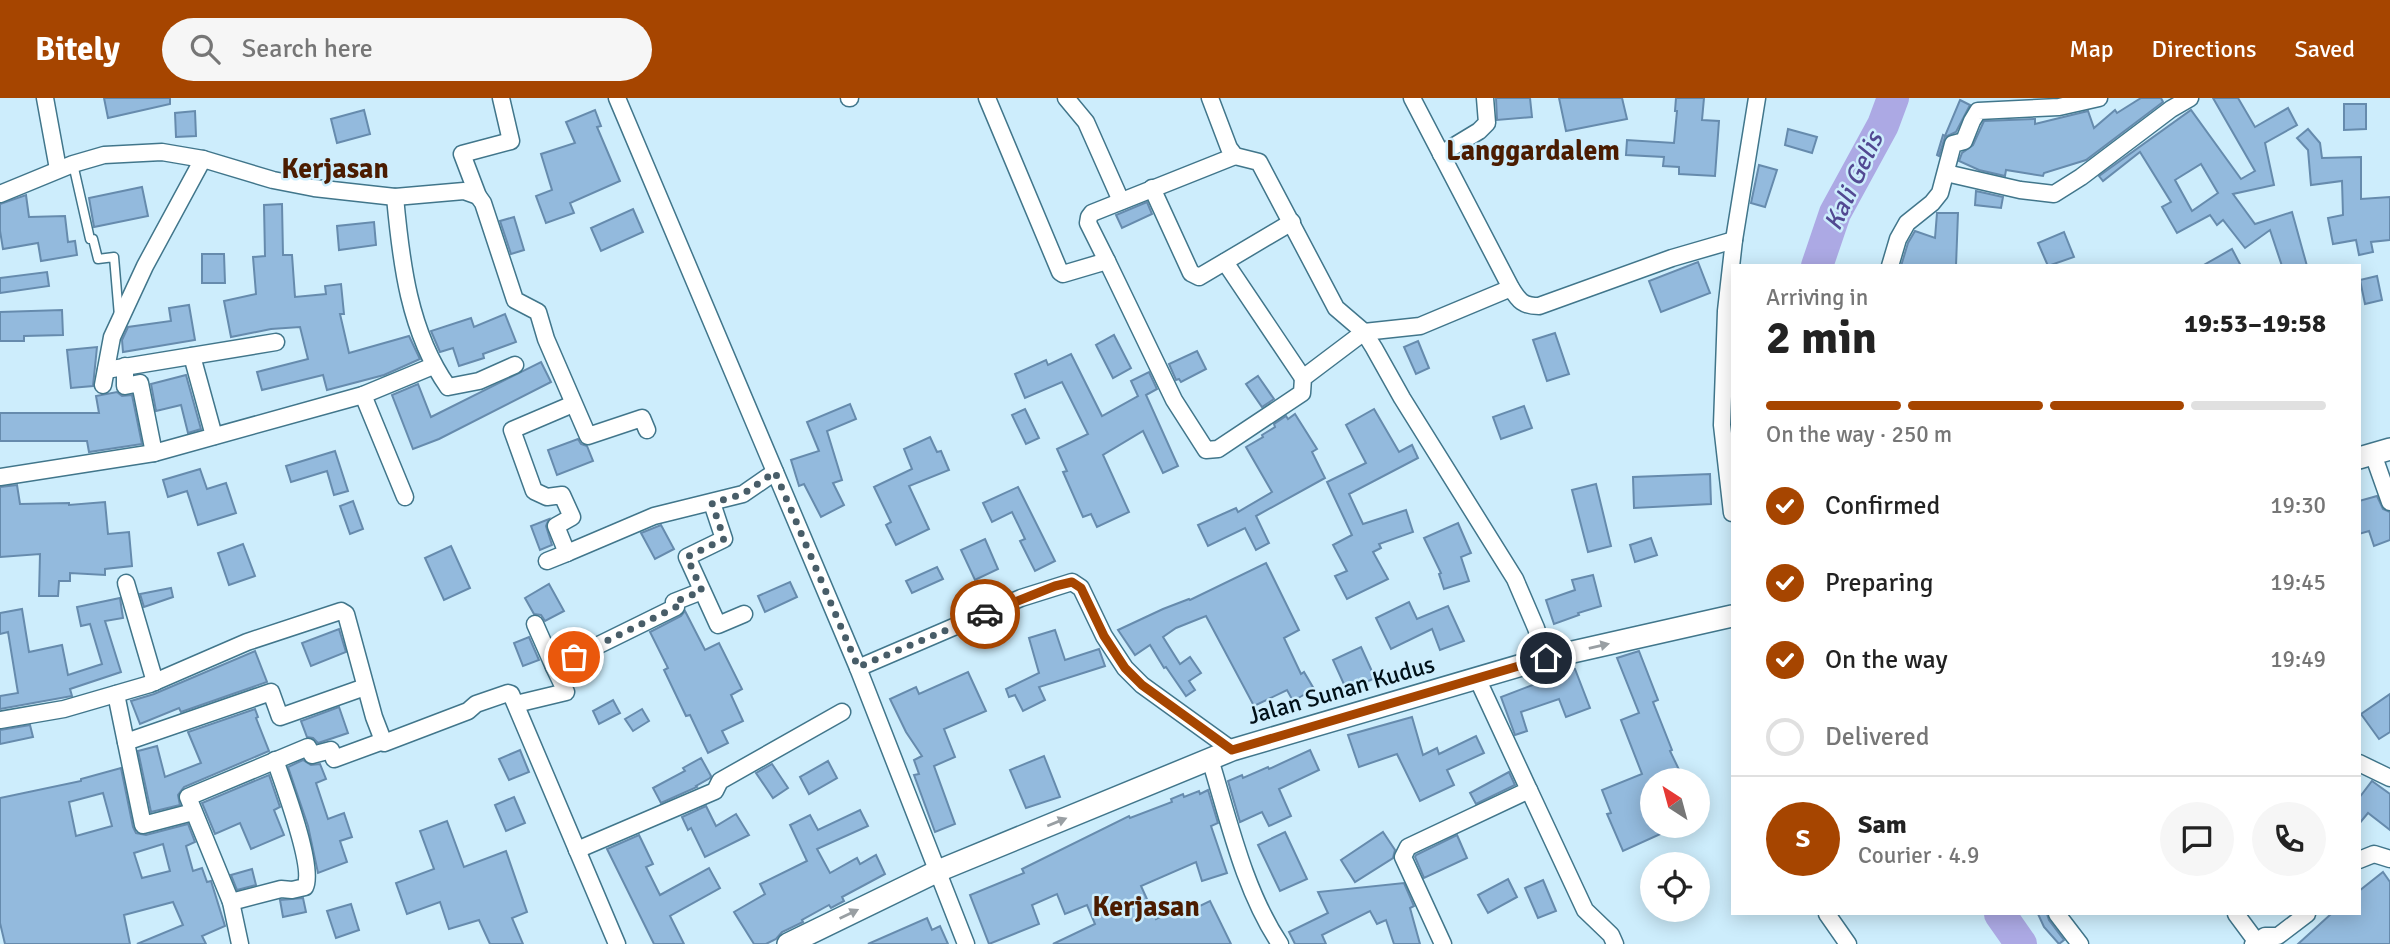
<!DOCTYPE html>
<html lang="en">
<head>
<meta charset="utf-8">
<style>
  body { margin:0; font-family:Signika,sans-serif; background:#f6f6f6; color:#222; height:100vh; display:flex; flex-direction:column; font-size:26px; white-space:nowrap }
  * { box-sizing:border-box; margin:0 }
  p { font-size:23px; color:#767676 }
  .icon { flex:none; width:38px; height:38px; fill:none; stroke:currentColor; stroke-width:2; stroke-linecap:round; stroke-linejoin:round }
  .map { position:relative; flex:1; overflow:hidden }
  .side { position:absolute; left:1731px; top:166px; width:630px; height:651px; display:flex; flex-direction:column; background:#fff; border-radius:0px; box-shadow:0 4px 18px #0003 }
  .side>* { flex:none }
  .needle { width:46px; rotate:324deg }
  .buttons { position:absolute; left:1640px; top:670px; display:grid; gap:14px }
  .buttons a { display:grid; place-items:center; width:70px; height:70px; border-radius:50%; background:#fff; box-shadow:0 4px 18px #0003; font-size:35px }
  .pin { position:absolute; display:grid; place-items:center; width:60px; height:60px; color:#fff; margin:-30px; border:4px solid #fff; border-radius:50%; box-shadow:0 2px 7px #0007 }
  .courier { position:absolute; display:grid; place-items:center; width:70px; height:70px; margin:-35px; border:5px solid #a64500; border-radius:50%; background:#fff; color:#222; box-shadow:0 2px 9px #0007 }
  .summary em { font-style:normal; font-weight:800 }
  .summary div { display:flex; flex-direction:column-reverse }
  .summary { display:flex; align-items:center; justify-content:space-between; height:119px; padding:0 35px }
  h1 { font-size:46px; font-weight:800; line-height:52px }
  .bar { display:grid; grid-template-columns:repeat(4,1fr); gap:10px 7px; align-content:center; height:84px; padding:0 35px }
  .bar i { height:9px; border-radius:5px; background:#e0e0e0 }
  .bar .current { background:#a64500 }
  .bar p { grid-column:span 4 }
  .line { display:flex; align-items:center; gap:18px; padding:0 35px; border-top:2px solid #e0e0e0 }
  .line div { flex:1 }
  .round { display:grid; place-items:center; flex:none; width:74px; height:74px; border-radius:37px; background:#f6f6f6 }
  ol { padding:0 35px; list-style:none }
  li { display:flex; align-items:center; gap:21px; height:77px }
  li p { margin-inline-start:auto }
  li .icon { padding:7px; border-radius:50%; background:#a64500; color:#fff; stroke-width:4 }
  li:last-child { color:#767676 }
  li i { width:38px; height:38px; border:4px solid #e0e0e0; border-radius:50% }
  header { display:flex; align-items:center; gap:42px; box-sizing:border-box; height:98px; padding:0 35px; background:#a64500; color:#fff }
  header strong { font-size:33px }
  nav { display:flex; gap:38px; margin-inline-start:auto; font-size:24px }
  .search { width:490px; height:63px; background:#f6f6f6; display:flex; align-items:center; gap:18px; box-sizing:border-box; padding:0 24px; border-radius:38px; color:#767676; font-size:26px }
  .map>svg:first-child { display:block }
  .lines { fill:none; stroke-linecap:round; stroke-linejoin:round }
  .river { stroke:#aca9e4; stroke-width:32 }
  .building { fill:#93badd; stroke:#668bad; stroke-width:2; fill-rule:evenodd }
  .lane-casing { stroke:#41768b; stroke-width:11 }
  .street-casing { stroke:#41768b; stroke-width:19 }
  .secondary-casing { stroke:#41768b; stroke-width:24 }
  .lane { stroke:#fff; stroke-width:8 }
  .street { stroke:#fff; stroke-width:16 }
  .secondary { stroke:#fff; stroke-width:21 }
  .oneway { fill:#999fa3 }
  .done { stroke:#485d68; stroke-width:7; stroke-dasharray:0 12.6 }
  .route { stroke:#a64500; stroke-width:9 }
  .labels { text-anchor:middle; stroke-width:5; stroke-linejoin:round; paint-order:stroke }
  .street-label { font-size:24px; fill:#001018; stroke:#cdedfc }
  .water-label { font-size:26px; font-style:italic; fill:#524992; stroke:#cdedfc }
  .quarter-label { font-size:28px; font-weight:bold; fill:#4b1c01; stroke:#cdedfc }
</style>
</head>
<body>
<header>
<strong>Bitely</strong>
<div class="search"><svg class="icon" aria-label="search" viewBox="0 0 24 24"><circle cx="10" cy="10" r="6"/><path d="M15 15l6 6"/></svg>Search here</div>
<nav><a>Map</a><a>Directions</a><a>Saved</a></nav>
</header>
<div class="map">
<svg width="2390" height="846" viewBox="0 0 2390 846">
  <rect width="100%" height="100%" fill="#cdedfc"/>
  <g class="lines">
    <g class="river">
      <path d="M1817,168L1835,115L1883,27L1893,0"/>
      <path d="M2000,816L2021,846"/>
    </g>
  </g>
  <g class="building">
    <path d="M104,0H170V6L108,20Z"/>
    <path d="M1496,0H1530L1532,19L1497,22Z"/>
    <path d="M1559,0H1622L1627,21L1566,33Z"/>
    <path d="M1676,0H1704L1702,22L1719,23L1715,78L1679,76V69L1663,68L1664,59L1626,57L1627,42L1674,45L1677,13H1675Z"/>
    <path d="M2141,0H2161L2163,4L2086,62L2044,75L2043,78L2006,72L2005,78L1979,72L1959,63L1962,55L1973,47L1984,23L2035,21V26L2088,13L2094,30L2115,12L2117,15Z"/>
    <path d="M2213,0H2238L2255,29L2288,10L2297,27L2265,45L2274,87L2233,96L2255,126L2292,114L2307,168H2282L2270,132L2245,150L2223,122L2217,127L2210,117L2177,135L2162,109L2171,104L2140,54L2103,83L2099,78L2191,12L2241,81L2255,73ZM2201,66L2218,95L2192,113L2175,82Z"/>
    <path d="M1960,2L1970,7L1956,34L1945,39L1939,58L1937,57L1943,37L1945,38Z"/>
    <path d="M2344,6H2366V31L2344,32Z"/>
    <path d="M364,12L370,36L337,45L331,21Z"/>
    <path d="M595,12L601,28L597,29L620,83L570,105L574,115L546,125L536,98L552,92L541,56L575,45L566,24Z"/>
    <path d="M195,13L196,38L176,39L175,15Z"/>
    <path d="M1788,31L1817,39L1812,55L1785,47Z"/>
    <path d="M2308,31L2320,45L2322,60L2361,59V101L2390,99V142L2371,144L2373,154L2359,157L2356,142L2333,146L2328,120L2343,117L2342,83L2311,87L2308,52L2297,40Z"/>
    <path d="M1759,67L1777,72L1765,109L1751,105Z"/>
    <path d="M142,89L148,118L94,129L89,100Z"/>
    <path d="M1976,93L2003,99L2001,110L1975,107Z"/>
    <path d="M26,97L29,119L65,118L68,144L75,143L77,157L41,163L38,145L3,151L0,133V106Z"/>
    <path d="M1147,104L1152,116L1122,130L1116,117Z"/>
    <path d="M282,106L283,157H292L295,199L326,196L325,188L341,186L344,216H340L349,255L409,238L420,261L384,277L327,292L323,277L262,292L257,274L308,261L300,229L271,231L231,239L224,203L256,196L253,159L265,158L264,107Z"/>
    <path d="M633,111L643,134L601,153L591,130Z"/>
    <path d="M1937,115H1958L1956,168H1901L1908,145L1915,133L1935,140Z"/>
    <path d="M514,119L524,152L511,156L500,123Z"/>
    <path d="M374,124L376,147L339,152L337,128Z"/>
    <path d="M2064,134L2074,159L2048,168L2038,145Z"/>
    <path d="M2232,151L2241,168H2202Z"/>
    <path d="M202,156H224L225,185H202Z"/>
    <path d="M1698,164L1710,195L1661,214L1649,183Z"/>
    <path d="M47,174L49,188L0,195V180Z"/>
    <path d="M2377,178L2382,202L2365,206L2360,182Z"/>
    <path d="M189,207L195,242L123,254L122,242L128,229L171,223L169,210Z"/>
    <path d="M62,212L63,237L24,238V243H0V214Z"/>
    <path d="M505,216L516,244L483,256L484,260L459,268L453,250L440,254L431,233L471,220L474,229Z"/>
    <path d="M1555,235L1569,276L1547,283L1533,242Z"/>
    <path d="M1114,237L1131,270L1113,280L1096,247Z"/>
    <path d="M1418,243L1429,270L1416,276L1404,249Z"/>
    <path d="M97,249L93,288L71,290L67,252Z"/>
    <path d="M1197,253L1206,271L1181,284L1179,281L1176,282L1169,266Z"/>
    <path d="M1071,256L1102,318L1138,298L1131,283L1149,274L1157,291L1146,297L1178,368L1163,375L1143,333L1103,357L1129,414L1097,429L1091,416L1083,419L1063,374L1067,373L1057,351L1088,336L1062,284L1025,300L1015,276L1046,262L1048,267Z"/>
    <path d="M541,264L551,284L439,341L413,351L392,297L418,286L431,319Z"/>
    <path d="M186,277L201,331L188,335L181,307L156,313L151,286Z"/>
    <path d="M1258,278L1274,301L1262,309L1246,286Z"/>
    <path d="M117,294L122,298L132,297L142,346L89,354L87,343H0V315H99L96,298Z"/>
    <path d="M850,306L856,321L827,333L842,382L833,385L844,407L821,419L804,386L799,388L791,362L819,353L807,324Z"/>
    <path d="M1524,308L1532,330L1501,341L1493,319Z"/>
    <path d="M1025,311L1039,340L1026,346L1012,317Z"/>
    <path d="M1374,311L1399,354L1412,347L1418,360L1349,396L1363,426L1406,412L1413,434L1379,446L1381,450L1373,454L1388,481L1347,501L1335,478L1347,473L1333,447L1352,437L1327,384L1366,365L1346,327Z"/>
    <path d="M1295,316L1317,351L1312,354L1325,380L1256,418L1269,445L1256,452L1245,430L1208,448L1198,427L1236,410L1238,414L1272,394L1246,349L1263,339L1262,337L1275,329L1274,326L1286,318L1288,321Z"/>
    <path d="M930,339L937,354L941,353L949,372L909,388L929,431L896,447L886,427L891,424L874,389L912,371L904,351Z"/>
    <path d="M578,341L581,346L587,348L593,363L557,377L548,352Z"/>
    <path d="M335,353L348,393L334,397L327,373L291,384L286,368Z"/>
    <path d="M200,371L207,391L226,385L236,415L198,427L187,393L168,399L163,382Z"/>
    <path d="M1710,376L1711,406L1634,410L1633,379Z"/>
    <path d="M1596,386L1611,448L1588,454L1572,392Z"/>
    <path d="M17,387L20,406L69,405V407L105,404L108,436L129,434L132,468L105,471V477L70,475V483H59L58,498H39L40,456L0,459V389Z"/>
    <path d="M1018,389L1055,463L1035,473L1020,443L1025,441L1012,414L992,424L983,405Z"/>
    <path d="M2377,398L2383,411L2390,414V442L2374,448L2369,433L2359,436V403Z"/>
    <path d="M353,403L363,431L350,436L340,408Z"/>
    <path d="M549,421L546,428L552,447L540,452L531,428Z"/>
    <path d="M1458,425L1471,455L1461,459L1469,483L1444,491L1439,476L1441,475L1424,440Z"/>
    <path d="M661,427L674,451L655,461L641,435Z"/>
    <path d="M1651,440L1657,457L1635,464L1630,447Z"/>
    <path d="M985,441L998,471L975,482L961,452Z"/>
    <path d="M243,446L255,478L229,487L218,455Z"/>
    <path d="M451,448L470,490L444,502L425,460Z"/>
    <path d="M1266,465L1299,532L1284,540L1301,576L1304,574L1314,591L1293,603L1287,592L1254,608L1206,518L1176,530L1163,539L1180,566L1190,559L1201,575L1189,583L1195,592L1186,598L1166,569L1164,570L1150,547L1135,557L1118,532L1163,511L1189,501L1190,502Z"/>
    <path d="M937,469L943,481L912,495L906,483Z"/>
    <path d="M1593,477L1601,508L1578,515L1579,517L1554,526L1546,502L1575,492L1572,482Z"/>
    <path d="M790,484L797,499L765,514L758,498Z"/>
    <path d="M549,486L564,513L545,523L541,517L534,516L525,500Z"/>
    <path d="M171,490L173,499L144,509L140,496Z"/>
    <path d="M120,500L123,520L105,523L121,574L70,591L72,598L0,611V598L18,595L8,534L0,536V515L22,511L29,554L62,547L68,577L102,566L90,526L81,528L77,509Z"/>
    <path d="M1409,504L1417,521L1448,508L1464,543L1440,552L1432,531L1391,551L1376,520Z"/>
    <path d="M685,513L705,552L719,545L742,591L731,597L743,623L722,633L728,645L708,655L690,617L686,618L664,572L668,570L650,534L681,518Z"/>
    <path d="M339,531L346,554L311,568L302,545Z"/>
    <path d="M1055,532L1065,562L1099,551L1105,568L1039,589L1045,602L1023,613L1015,597L1009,599L1006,591L1039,575L1029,540Z"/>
    <path d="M529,539L539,562L523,568L514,545Z"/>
    <path d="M1361,549L1375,580L1347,593L1333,562Z"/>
    <path d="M255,553L267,584L181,614L179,610L140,626L131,603L154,596Z"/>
    <path d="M1639,553L1658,602L1653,604L1672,652L1670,653L1684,682H1652V728H1678L1623,753L1607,716L1611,715L1602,692L1642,676L1621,622L1639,615L1617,560Z"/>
    <path d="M1575,571L1590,610L1566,619L1559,601L1521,614L1527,633L1515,637L1501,599Z"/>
    <path d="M968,574L986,613L944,631L955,659L934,668L955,726L935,734L914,677L919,676L914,662L922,658L906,634L890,601L916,589L919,596Z"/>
    <path d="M2390,596V634L2379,641L2361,616Z"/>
    <path d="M613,602L620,615L599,626L593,613Z"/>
    <path d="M339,609L348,635L318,645L313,640L307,639L301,623Z"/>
    <path d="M255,611L258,619L256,620L269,653L184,689L178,697L180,707L151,714L138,653L157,648L165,679L201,665L188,634Z"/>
    <path d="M642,611L649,623L633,633L625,621Z"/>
    <path d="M1412,619L1423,657L1437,650L1439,656L1476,638L1484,655L1447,672L1454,687L1420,703L1397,656L1359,669L1348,637Z"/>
    <path d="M30,627L33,639L0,646V632Z"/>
    <path d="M520,652L529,674L509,682L499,661Z"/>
    <path d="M1310,652L1319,672L1279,691L1291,718L1269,728L1262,714L1240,724L1228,683L1242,677L1243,680L1268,669L1269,671Z"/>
    <path d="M1044,658L1060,699L1026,710L1010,672Z"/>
    <path d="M701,660L711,678L710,680L696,688L697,689L661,705L653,690L685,673L683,670Z"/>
    <path d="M303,662L311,667L320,666L326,681L316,685L328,721L344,715L352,739L340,743L347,764L318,775L308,728L288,669Z"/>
    <path d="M828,663L837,680L809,696L800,679Z"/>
    <path d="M772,666L788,690L773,700L756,675Z"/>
    <path d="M121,670L133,729L136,735L146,737L188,726L195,744L186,748L193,773L202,770L207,784L211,783L225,828L202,838L206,846H137L183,827L173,804L124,817L130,846H5L0,825V700L81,683V681ZM103,695L112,728L76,738L69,704ZM163,746L170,773L142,780L134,755Z"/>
    <path d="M1509,674L1515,687L1476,706L1470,695Z"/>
    <path d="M269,677L280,709L274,712L284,737L251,751L240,725L215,736L202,705Z"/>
    <path d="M2372,683L2390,696V732L2368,715L2359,726V700Z"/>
    <path d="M1208,692L1218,725L1211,728L1227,775L1202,783L1196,764L1141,788L1156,821L1173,812L1177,819L1210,803L1231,846H1053L1095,826L1087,807L1065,816L1057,796L1032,807L1039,826L989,846L970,797L1024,775L1022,771L1129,718L1130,720L1172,704L1171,701L1183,696L1184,699L1199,693L1200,696Z"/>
    <path d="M514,699L525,725L506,733L495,707Z"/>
    <path d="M706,708L716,728L736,716L749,737L705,759L691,730L688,732L682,719Z"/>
    <path d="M860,712L868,728L817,751L830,775L857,760L860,766L876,757L885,776L842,799L844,803L831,810L829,807L802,822L803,824L782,834L776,841L766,846H754L734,814L765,796L760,786L807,763L790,727L810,717L818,732Z"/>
    <path d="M447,723L464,769L506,753L527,814L512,820L523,846H490L479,822L449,831L440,804L407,816L396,785L434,771L420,733Z"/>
    <path d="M1285,734L1307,781L1280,793L1258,747Z"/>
    <path d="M1383,734L1395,752L1393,760L1355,784L1341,762Z"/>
    <path d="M639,737L653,766L646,769L660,797L709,770L720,790L670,818L684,846H654L607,751Z"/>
    <path d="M1457,737L1467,760L1424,780L1415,759L1416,757Z"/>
    <path d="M252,771L256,787L237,792L231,777Z"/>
    <path d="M2383,774L2390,784V846H2298L2331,816H2359V793Z"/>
    <path d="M1508,781L1517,799L1488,815L1478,797Z"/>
    <path d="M1543,782L1556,813L1538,820L1525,790Z"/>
    <path d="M1404,785L1414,808L1410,810L1420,846H1394L1386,822L1377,826L1370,813L1322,837L1326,846H1295L1289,834L1328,815L1318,794Z"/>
    <path d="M303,800L306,814L283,819L280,802Z"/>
    <path d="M351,806L359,832L336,840L327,813Z"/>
    <path d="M2038,816H2047L2049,822L2064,842L2059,846L2044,829Z"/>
    <path d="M927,820L932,832L940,828L948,846H868Z"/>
  </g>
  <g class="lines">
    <defs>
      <path id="lane" d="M73,66L90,141H93L98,161L114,159L119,218"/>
      <g id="street">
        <path d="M45,0L58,71"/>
        <path d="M501,0L511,43L462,56L478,98L483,105L515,202L538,214L546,241L588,338L642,320L647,332"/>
        <path d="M617,0L858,570L966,846"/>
        <path d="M849,0H850"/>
        <path d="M987,0L1060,174L1063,176L1107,163L1174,302L1206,352L1218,351L1302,295L1303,280L1364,234L1420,228L1511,190"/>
        <path d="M1066,0L1086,24L1121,103"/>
        <path d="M1210,0L1229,50L1235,58L1259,64L1336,210L1364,234L1374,250L1402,300L1515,481L1536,530L1546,560"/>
        <path d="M1412,0L1511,190C1519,203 1523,208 1539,208L1672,160L1734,142"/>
        <path d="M1441,56L1479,33L1487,25L1485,0"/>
        <path d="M1946,75L2020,92L2054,96L2081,79L2171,11L2190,0"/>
        <path d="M1152,90L1191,175L1199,179L1292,124"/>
        <path d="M0,96L73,66L104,57L162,54L203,61L273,82L314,90L395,99L464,93L478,98"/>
        <path d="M395,99C401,164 409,234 448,289L479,283L515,267"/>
        <path d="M1107,163L1088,125L1089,119L1092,115L1235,58"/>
        <path d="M1225,164L1303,280"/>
        <path d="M1890,168L1898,141L1907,125L1932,105L1940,95L1953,46L1964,43L1972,23L1978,13L2059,9L2099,0"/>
        <path d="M192,258L214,338"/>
        <path d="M125,268V288L140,285L154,355"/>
        <path d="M106,272L276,244"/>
        <path d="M103,287L112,239L145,168L203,61"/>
        <path d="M363,297L405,399"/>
        <path d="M573,306L512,332L534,393L547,399L562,397L572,419L556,428L567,455L654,418L743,396L775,374"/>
        <path d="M2373,356L2390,404"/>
        <path d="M0,379L154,355L363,297L433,268"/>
        <path d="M712,405L724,441L687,459L718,527L744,516"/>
        <path d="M1732,415L1722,327L1726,213L1734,142L1757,0"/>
        <path d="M547,463L567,455"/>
        <path d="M126,485L155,584"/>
        <path d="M535,526L554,569"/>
        <path d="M858,570L1021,500L1072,484L1081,490L1104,538L1125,570L1142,587L1232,652"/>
        <path d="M116,596L143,727L193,714"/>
        <path d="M516,606L566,594L554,569L676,509L674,504L702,493"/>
        <path d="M0,622L64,611L150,586L247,544L341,513L346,516L374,619L384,645L468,613L476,606L508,595L511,596L617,846"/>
        <path d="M126,644L271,594L280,619L365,589"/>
        <path d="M1210,661C1229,723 1244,792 1280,846"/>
        <path d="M2359,665L2390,680"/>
        <path d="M1529,692L1585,812L1611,837L1615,846"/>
        <path d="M577,752L715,693L720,683L842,614"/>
        <path d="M2359,762L2374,756L2390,761"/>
        <path d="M231,804L281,791L292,792L305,789C315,770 283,685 275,662"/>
        <path d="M1827,816L1848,846"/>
        <path d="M2057,816L2080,846"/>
        <path d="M2236,816L2256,843"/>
        <path d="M240,846L231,804L188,699L308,649L312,657L331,652L334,661L383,643"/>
        <path d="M1443,846L1403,759L1408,749L1529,692L1477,580"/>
        <path d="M2253,846L2265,838H2278L2307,816"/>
      </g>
      <g id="secondary">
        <path d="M2359,360L2390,351"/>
        <path d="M788,846L938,773L1232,652L1546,560L1732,518"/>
      </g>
    </defs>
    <use href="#lane" class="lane-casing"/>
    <use href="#street" class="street-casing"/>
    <use href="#secondary" class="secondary-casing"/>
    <use href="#lane" class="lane"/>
    <use href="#street" class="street"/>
    <use href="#secondary" class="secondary"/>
  </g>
  <defs><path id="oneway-solid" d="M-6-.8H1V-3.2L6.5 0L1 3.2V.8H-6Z" transform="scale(1.75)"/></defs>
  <g class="oneway">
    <use href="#oneway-solid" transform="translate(1599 548) rotate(-13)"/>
    <use href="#oneway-solid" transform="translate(1057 724) rotate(-22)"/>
    <use href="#oneway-solid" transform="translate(849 816) rotate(-26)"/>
  </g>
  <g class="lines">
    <path class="done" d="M574,559L676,509L674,504L702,493L687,459L724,441L712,405L743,396L775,374L858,569L985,516"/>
    <path class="route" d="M985,516L1055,488L1072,484L1081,490L1104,538L1125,570L1142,587L1232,652L1546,560"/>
  </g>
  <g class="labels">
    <g class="street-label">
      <text transform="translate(1341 592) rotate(-16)" y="8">Jalan Sunan Kudus</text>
    </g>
    <g class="water-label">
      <text transform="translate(1853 83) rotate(-65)" y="9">Kali Gelis</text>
    </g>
    <g class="quarter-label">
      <text x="1533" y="62">Langgardalem</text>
      <text x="335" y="80">Kerjasan</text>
      <text x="1146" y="818">Kerjasan</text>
    </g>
  </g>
</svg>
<div class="buttons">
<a><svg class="needle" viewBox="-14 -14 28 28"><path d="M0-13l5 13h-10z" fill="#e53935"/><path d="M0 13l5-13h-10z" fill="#767676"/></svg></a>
<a><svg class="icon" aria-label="locate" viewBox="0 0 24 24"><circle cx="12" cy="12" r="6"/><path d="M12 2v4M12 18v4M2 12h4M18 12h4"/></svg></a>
</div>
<div class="pin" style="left:574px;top:559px;background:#ea580c"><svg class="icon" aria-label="bag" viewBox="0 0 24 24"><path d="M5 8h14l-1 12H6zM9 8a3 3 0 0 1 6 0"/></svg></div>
<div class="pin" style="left:1546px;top:560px;background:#1f2937"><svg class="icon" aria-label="home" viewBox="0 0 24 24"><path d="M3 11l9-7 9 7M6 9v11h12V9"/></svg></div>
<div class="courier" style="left:985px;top:516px"><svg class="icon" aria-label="car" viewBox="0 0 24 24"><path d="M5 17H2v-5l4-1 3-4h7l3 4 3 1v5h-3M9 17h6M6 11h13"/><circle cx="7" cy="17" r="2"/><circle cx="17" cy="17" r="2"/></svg></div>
<section class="side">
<div class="summary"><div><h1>2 min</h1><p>Arriving in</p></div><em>19:53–19:58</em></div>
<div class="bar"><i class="current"></i><i class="current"></i><i class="current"></i><i></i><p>On the way · 250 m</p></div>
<ol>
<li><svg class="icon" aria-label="check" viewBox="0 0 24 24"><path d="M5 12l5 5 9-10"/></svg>Confirmed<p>19:30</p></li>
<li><svg class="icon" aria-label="check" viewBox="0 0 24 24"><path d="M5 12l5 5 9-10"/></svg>Preparing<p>19:45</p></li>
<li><svg class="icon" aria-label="check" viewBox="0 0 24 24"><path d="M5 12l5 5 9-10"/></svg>On the way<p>19:49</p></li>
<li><i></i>Delivered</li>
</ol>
<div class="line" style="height:126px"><b class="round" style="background:#a64500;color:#fff">S</b><div><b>Sam</b><p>Courier · 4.9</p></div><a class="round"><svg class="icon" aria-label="chat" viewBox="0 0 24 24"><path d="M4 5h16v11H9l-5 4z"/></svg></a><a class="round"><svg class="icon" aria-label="phone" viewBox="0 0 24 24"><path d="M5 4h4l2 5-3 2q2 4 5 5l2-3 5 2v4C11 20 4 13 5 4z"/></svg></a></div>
</section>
</div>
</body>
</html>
